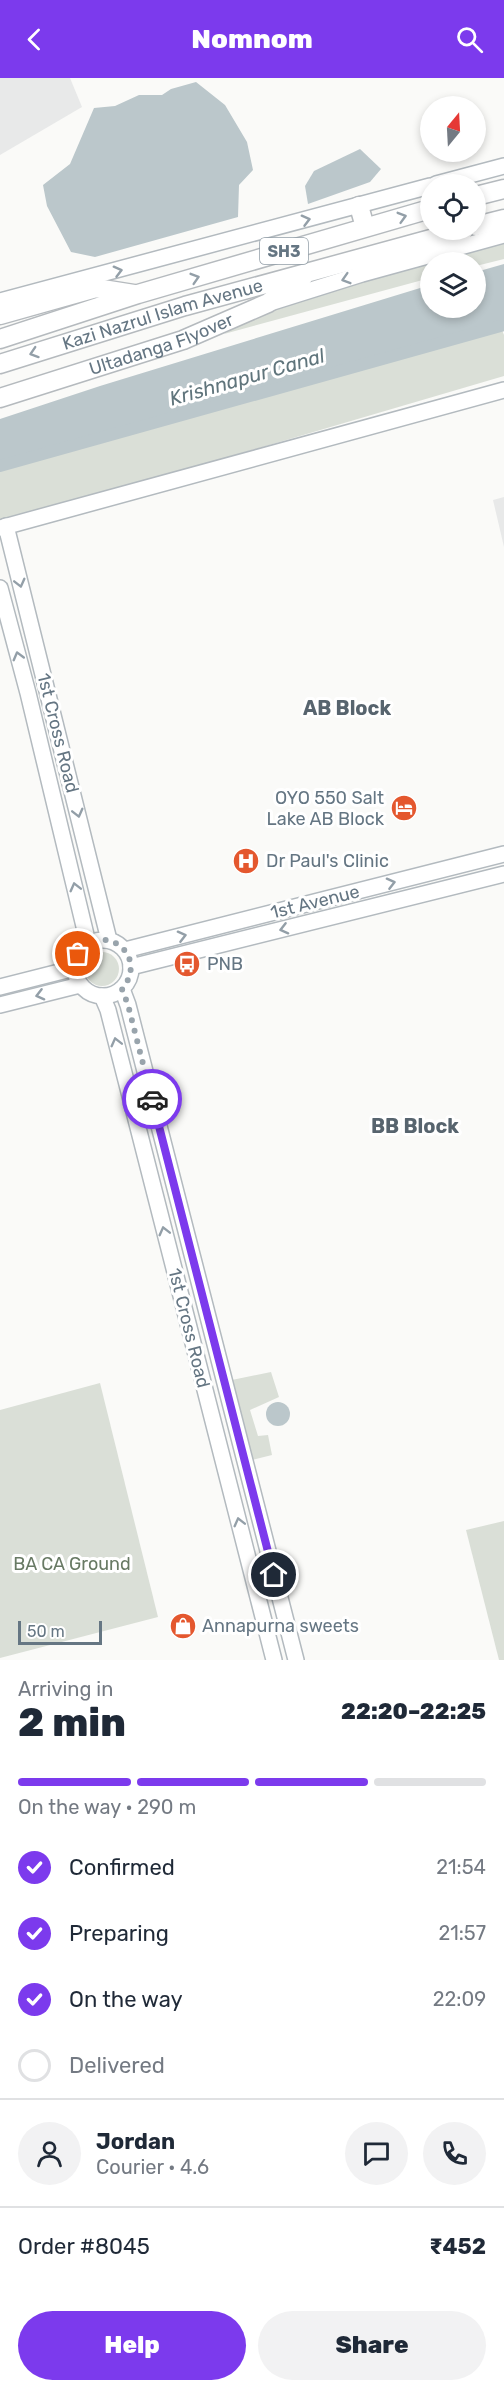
<!DOCTYPE html>
<html lang="en">
<head>
<meta charset="utf-8">
<style>
  body { margin:0; font-family:Rubik,sans-serif; background:#f2f2f3; color:#1f2937; height:100vh; display:flex; flex-direction:column; font-size:22px; white-space:nowrap }
  * { box-sizing:border-box; margin:0 }
  p { font-size:20px; color:#747a83 }
  .icon { flex:none; width:33px; height:33px; fill:none; stroke:currentColor; stroke-width:2; stroke-linecap:round; stroke-linejoin:round }
  .map { position:relative; height:1582px; overflow:hidden }
  .panel { display:flex; flex-direction:column; background:#fff; flex:1 }
  .panel>* { flex:none }
  .needle { width:39px; rotate:18deg }
  .buttons { position:absolute; left:420px; top:18px; display:grid; gap:12px }
  .buttons a { display:grid; place-items:center; width:66px; height:66px; border-radius:50%; background:#fff; box-shadow:0 3px 9px #0003; font-size:30px }
  .scale { position:absolute; left:18px; bottom:15px; width:84px; box-sizing:border-box; padding-left:6px; border:3px solid #657683; border-top:0; font-size:16px; line-height:21px; white-space:nowrap; color:#657683; -webkit-text-stroke:4px #fff; paint-order:stroke }
  .pin { position:absolute; display:grid; place-items:center; width:51px; height:51px; color:#fff; margin:-26px; border:3px solid #fff; border-radius:50%; box-shadow:0 2px 6px #0007 }
  .courier { position:absolute; display:grid; place-items:center; width:60px; height:60px; margin:-30px; border:4px solid #7c3aed; border-radius:50%; background:#fff; color:#222; box-shadow:0 2px 8px #0007 }
  .summary em { font-style:normal; font-weight:800 }
  .summary div { display:flex; flex-direction:column-reverse }
  .summary { display:flex; align-items:center; justify-content:space-between; height:102px; padding:0 18px }
  h1 { font-size:39px; font-weight:800; line-height:45px }
  .bar { display:grid; grid-template-columns:repeat(4,1fr); gap:9px 6px; align-content:center; height:72px; padding:0 18px }
  .bar i { height:8px; border-radius:4px; background:#e0e1e3 }
  .bar .current { background:#7c3aed }
  .bar p { grid-column:span 4 }
  .line { display:flex; align-items:center; gap:15px; padding:0 18px; border-top:2px solid #e0e1e3 }
  .line div { flex:1 }
  .round { display:grid; place-items:center; flex:none; width:63px; height:63px; border-radius:32px; background:#f2f2f3 }
  ol { padding:0 18px; list-style:none }
  li { display:flex; align-items:center; gap:18px; height:66px }
  li p { margin-inline-start:auto }
  li .icon { padding:6px; border-radius:50%; background:#7c3aed; color:#fff; stroke-width:4 }
  li:last-child { color:#747a83 }
  li i { width:33px; height:33px; border:3px solid #e0e1e3; border-radius:50% }
  .action { display:flex; gap:12px; margin-top:auto; padding:12px 18px }
  .action a { flex:1; height:69px; border-radius:36px; background:#7c3aed; color:#fff; font-size:24px; font-weight:800; line-height:69px; text-align:center }
  .action a+a { background:#f2f2f3; color:#1f2937 }
  header { display:flex; justify-content:space-between; align-items:center; height:78px; padding:0 18px; background:#7c3aed; color:#fff; font-size:27px; font-weight:800 }
  .map>svg:first-child { display:block }
  .built { fill:#e8e9e9 }
  .green { fill:#dadfd7 }
  .water { fill:#bbc7cb }
  .lines { fill:none; stroke-linecap:round; stroke-linejoin:round }
  .canal { stroke:#bbc7cb; stroke-width:12 }
  .secondary-casing { stroke:#b3babf; stroke-width:18 }
  .primary-casing { stroke:#b5babe; stroke-width:21 }
  .secondary { stroke:#fff; stroke-width:15 }
  .primary { stroke:#fff; stroke-width:18 }
  .oneway { stroke:#939fa8 }
  .done { stroke:#99a4ac; stroke-width:6; stroke-dasharray:0 10.8 }
  .route { stroke:#7c3aed; stroke-width:8 }
  .labels { text-anchor:middle; stroke-width:6; stroke-linejoin:round; paint-order:stroke }
  .shield { fill:#fff; stroke:#939fa8; stroke-width:1.5 }
  .shield-label { font-size:16px; font-weight:bold; fill:#657683 }
  .street-label { font-size:18px; fill:#657683; stroke:#fff }
  .poi-label { font-size:18px; fill:#657683; stroke:#fff; text-anchor:start }
  .park-label { font-size:18px; fill:#687a64; stroke:#fff }
  .water-label { font-size:20px; font-style:italic; fill:#60757c; stroke:#fff }
  .neighbourhood-label { font-size:20px; font-weight:bold; fill:#57646e; stroke:#fff }
</style>
</head>
<body>
<header><svg class="icon" aria-label="back" viewBox="0 0 24 24"><path d="M15 5l-7 7 7 7"/></svg>Nomnom<svg class="icon" aria-label="search" viewBox="0 0 24 24"><circle cx="10" cy="10" r="6"/><path d="M15 15l6 6"/></svg></header>
<div class="map">
<svg width="504" height="1582" viewBox="0 0 504 1582">
  <rect width="100%" height="100%" fill="#fafaf8"/>
  <g class="built">
    <path d="M0,0H70L82,29L0,77Z"/>
    <path d="M504,419V469L493,422Z"/>
  </g>
  <g class="green">
    <path d="M504,153V181L476,188V184H430V200L224,256L316,200Z"/>
    <path d="M495,249L502,252L504,257V298L0,446V392Z"/>
    <circle cx="102" cy="891" r="17"/>
    <path d="M271,1294L279,1319L250,1332L258,1358L268,1357L272,1377L248,1383L227,1303Z"/>
    <path d="M100,1305L158,1539L0,1580V1332Z"/>
    <path d="M504,1443V1582H499L466,1452Z"/>
  </g>
  <g class="water">
    <path d="M196,4L225,27L247,64L253,92L239,107L238,139L95,179L71,174L47,128L43,107L70,86L94,30L115,28L139,17H162L171,11Z"/>
    <path d="M360,71L381,91L370,104L308,126L305,108L314,93Z"/>
    <path d="M504,186V243C336,293 167,337 0,388V341L100,308L430,207V230H476V194Z"/>
    <circle cx="278" cy="1336" r="12"/>
  </g>
  <g class="lines">
    <path class="canal" d="M0,388L504,247"/>
    <defs>
      <g id="secondary">
        <path d="M436,106L504,88"/>
        <path d="M0,223L430,108"/>
        <path d="M273,224L362,196L504,157"/>
        <path d="M6,448L109,862"/>
        <path d="M0,450L504,312"/>
        <path d="M0,510L28,615L88,865"/>
        <circle cx="103" cy="890" r="28"/>
        <path d="M125,872L504,776"/>
        <path d="M131,889L504,796"/>
        <path d="M0,909L75,890"/>
        <path d="M122,911L128,927L296,1582"/>
        <path d="M102,918L108,932L274,1582"/>
        <path d="M0,927L80,907"/>
      </g>
      <g id="primary">
        <path d="M476,118L504,111"/>
        <path d="M359,128L365,149"/>
        <path d="M476,148L504,141"/>
        <path d="M0,237L96,210L134,216"/>
        <path d="M0,261L138,216L430,131"/>
        <path id="s1" d="M0,286L185,228L464,152"/>
        <path id="s2" d="M0,320L183,262L268,225L303,199"/>
      </g>
    </defs>
    <use href="#secondary" class="secondary-casing"/>
    <use href="#primary" class="primary-casing"/>
    <use href="#secondary" class="secondary"/>
    <use href="#primary" class="primary"/>
  </g>
  <defs><path id="oneway-chevron" d="M-2-3.5L2.5 0L-2 3.5" fill="none" stroke-width="1.6" stroke-linecap="round" stroke-linejoin="round" transform="scale(1.5)"/></defs>
  <g class="oneway">
    <use href="#oneway-chevron" transform="translate(402 139) rotate(-16)"/>
    <use href="#oneway-chevron" transform="translate(306 142) rotate(-15)"/>
    <use href="#oneway-chevron" transform="translate(118 193) rotate(-15)"/>
    <use href="#oneway-chevron" transform="translate(195 200) rotate(-17)"/>
    <use href="#oneway-chevron" transform="translate(346 201) rotate(163)"/>
    <use href="#oneway-chevron" transform="translate(34 275) rotate(162)"/>
    <use href="#oneway-chevron" transform="translate(20 505) rotate(76)"/>
    <use href="#oneway-chevron" transform="translate(18 578) rotate(-105)"/>
    <use href="#oneway-chevron" transform="translate(78 735) rotate(76)"/>
    <use href="#oneway-chevron" transform="translate(391 805) rotate(-14)"/>
    <use href="#oneway-chevron" transform="translate(75 809) rotate(-104)"/>
    <use href="#oneway-chevron" transform="translate(284 851) rotate(166)"/>
    <use href="#oneway-chevron" transform="translate(182 858) rotate(-14)"/>
    <use href="#oneway-chevron" transform="translate(40 917) rotate(166)"/>
    <use href="#oneway-chevron" transform="translate(116 964) rotate(-104)"/>
    <use href="#oneway-chevron" transform="translate(164 1153) rotate(-104)"/>
    <use href="#oneway-chevron" transform="translate(239 1444) rotate(-104)"/>
  </g>
  <g class="lines">
    <path class="done" d="M78,876C104,841 150,878 122,911L128,927L152,1021"/>
    <path class="route" d="M152,1021L274,1497"/>
  </g>
  <defs>
    <symbol id="hotel-disc" viewBox="-11 -11 22 22"><circle r="9.5" fill="#e4572e" stroke="#fff"/><path d="M-6-4.5h1.5V1H6V5H4.5V3h-9V5H-6ZM-4 0a1.8 1.8 0 1 1 3.6 0ZM.5 0V-2.5h3Q6-2.5 6 0Z" fill="#fff"/></symbol>
    <symbol id="hospital-disc" viewBox="-11 -11 22 22"><circle r="9.5" fill="#e4572e" stroke="#fff"/><path d="M-5-5h3v3.5h4V-5h3V5h-3V1.5h-4V5h-3Z" fill="#fff"/></symbol>
    <symbol id="bus-disc" viewBox="-11 -11 22 22"><circle r="9.5" fill="#e4572e" stroke="#fff"/><path d="M-5-6H5V4H4V6H2V4H-2V6H-4V4H-5ZM-3.5-4V0h7V-4ZM-3.5 1.2v1.5H-2V1.2ZM2 1.2v1.5H3.5V1.2Z" fill="#fff"/></symbol>
    <symbol id="shop-disc" viewBox="-11 -11 22 22"><circle r="9.5" fill="#e4572e" stroke="#fff"/><path d="M-5-2.5h2.3a2.7 3.5 0 0 1 5.4 0H5L5.5 6h-11ZM-1.5-2.5h3a1.5 2.3 0 0 0-3 0Z" fill="#fff"/></symbol>
  </defs>
  <g fill-rule="evenodd">
    <use href="#hotel-disc" x="389" y="715" width="30" height="30"/>
    <use href="#hospital-disc" x="231" y="768" width="30" height="30"/>
    <use href="#bus-disc" x="172" y="871" width="30" height="30"/>
    <use href="#shop-disc" x="168" y="1533" width="30" height="30"/>
  </g>
  <g class="labels">
    <rect class="shield" x="260" y="160" width="48" height="26" rx="4.5"/>
    <g class="shield-label">
      <text x="284" y="179">SH3</text>
    </g>
    <g class="street-label">
      <text dy="6" stroke="none"><textPath href="#s1" startOffset="170">Kazi Nazrul Islam Avenue</textPath></text>
      <text dy="6" stroke="none"><textPath href="#s2" startOffset="170">Ultadanga Flyover</textPath></text>
      <text transform="translate(58 655) rotate(76)" y="6">1st Cross Road</text>
      <text transform="translate(315 824) rotate(-14)" y="6">1st Avenue</text>
      <text transform="translate(189 1250) rotate(76)" y="6">1st Cross Road</text>
    </g>
    <g class="poi-label">
      <text x="384" y="726" text-anchor="end">OYO 550 Salt<tspan x="384" dy="21">Lake AB Block</tspan></text>
      <text x="266" y="789">Dr Paul's Clinic</text>
      <text x="207" y="892">PNB</text>
      <text x="202" y="1554">Annapurna sweets</text>
    </g>
    <g class="park-label">
      <text x="72" y="1492">BA CA Ground</text>
    </g>
    <g class="water-label">
      <text transform="translate(247 299) rotate(-16)" y="7">Krishnapur Canal</text>
    </g>
    <g class="neighbourhood-label">
      <text x="347" y="637">AB Block</text>
      <text x="415" y="1055">BB Block</text>
    </g>
  </g>
</svg>
<div class="buttons">
<a><svg class="needle" viewBox="-14 -14 28 28"><path d="M0-13l5 13h-10z" fill="#e53935"/><path d="M0 13l5-13h-10z" fill="#747a83"/></svg></a>
<a><svg class="icon" aria-label="locate" viewBox="0 0 24 24"><circle cx="12" cy="12" r="6"/><path d="M12 2v4M12 18v4M2 12h4M18 12h4"/></svg></a>
<a><svg class="icon" aria-label="layers" viewBox="0 0 24 24"><path d="M12 4l9 5-9 5-9-5zM3 14l9 5 9-5"/></svg></a>
</div>
<div class="scale">50 m</div>
<div class="pin" style="left:78px;top:876px;background:#ea580c"><svg class="icon" aria-label="bag" viewBox="0 0 24 24"><path d="M5 8h14l-1 12H6zM9 8a3 3 0 0 1 6 0"/></svg></div>
<div class="pin" style="left:274px;top:1497px;background:#1f2937"><svg class="icon" aria-label="home" viewBox="0 0 24 24"><path d="M3 11l9-7 9 7M6 9v11h12V9"/></svg></div>
<div class="courier" style="left:152px;top:1021px"><svg class="icon" aria-label="car" viewBox="0 0 24 24"><path d="M5 17H2v-5l4-1 3-4h7l3 4 3 1v5h-3M9 17h6M6 11h13"/><circle cx="7" cy="17" r="2"/><circle cx="17" cy="17" r="2"/></svg></div>
</div>
<section class="panel">
<div class="summary"><div><h1>2 min</h1><p>Arriving in</p></div><em>22:20–22:25</em></div>
<div class="bar"><i class="current"></i><i class="current"></i><i class="current"></i><i></i><p>On the way · 290 m</p></div>
<ol>
<li><svg class="icon" aria-label="check" viewBox="0 0 24 24"><path d="M5 12l5 5 9-10"/></svg>Confirmed<p>21:54</p></li>
<li><svg class="icon" aria-label="check" viewBox="0 0 24 24"><path d="M5 12l5 5 9-10"/></svg>Preparing<p>21:57</p></li>
<li><svg class="icon" aria-label="check" viewBox="0 0 24 24"><path d="M5 12l5 5 9-10"/></svg>On the way<p>22:09</p></li>
<li><i></i>Delivered</li>
</ol>
<div class="line" style="height:108px"><a class="round"><svg class="icon" aria-label="person" viewBox="0 0 24 24"><circle cx="12" cy="8" r="4"/><path d="M4 21q1-7 8-7t8 7"/></svg></a><div><b>Jordan</b><p>Courier · 4.6</p></div><a class="round"><svg class="icon" aria-label="chat" viewBox="0 0 24 24"><path d="M4 5h16v11H9l-5 4z"/></svg></a><a class="round"><svg class="icon" aria-label="phone" viewBox="0 0 24 24"><path d="M5 4h4l2 5-3 2q2 4 5 5l2-3 5 2v4C11 20 4 13 5 4z"/></svg></a></div>
<div class="line" style="height:78px"><div>Order #8045</div><b>₹452</b></div>
<div class="action"><a>Help</a><a>Share</a></div>
</section>
</body>
</html>
